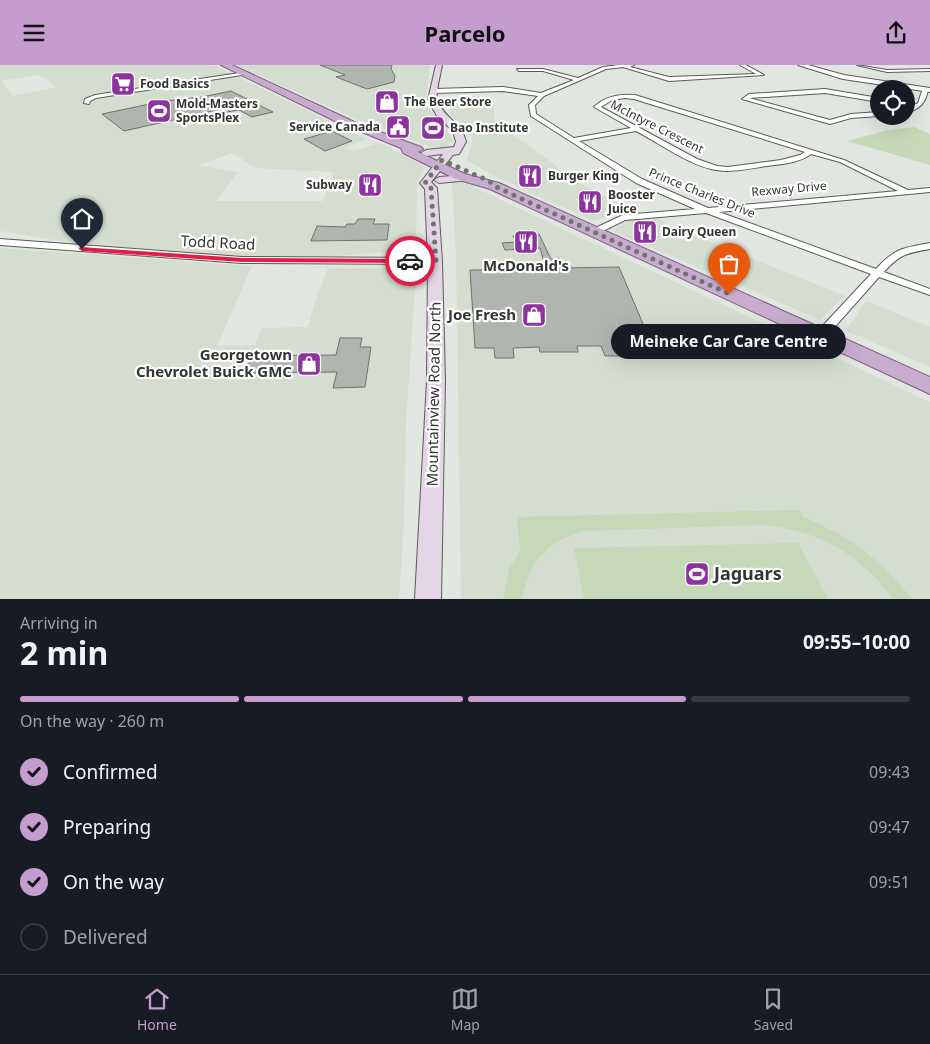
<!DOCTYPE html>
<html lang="en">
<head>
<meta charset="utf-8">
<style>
  body { margin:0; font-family:"Noto Sans",sans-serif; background:#20242c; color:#f1f3f6; height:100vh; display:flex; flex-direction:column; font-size:19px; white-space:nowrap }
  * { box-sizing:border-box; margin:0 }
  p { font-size:16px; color:#9ea1a6 }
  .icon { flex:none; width:28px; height:28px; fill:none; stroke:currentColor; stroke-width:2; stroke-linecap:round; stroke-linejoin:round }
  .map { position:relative; height:534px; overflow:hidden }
  .panel { display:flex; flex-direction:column; background:#171b24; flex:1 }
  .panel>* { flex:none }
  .controls { position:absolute; left:870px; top:15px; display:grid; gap:10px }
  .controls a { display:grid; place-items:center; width:45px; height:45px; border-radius:50%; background:#171b24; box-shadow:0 5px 20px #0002; font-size:25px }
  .pin { position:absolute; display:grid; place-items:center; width:42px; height:42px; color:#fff; margin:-51px -21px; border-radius:50% 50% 50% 0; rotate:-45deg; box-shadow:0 0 5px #0007 }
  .pin .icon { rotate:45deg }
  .courier { position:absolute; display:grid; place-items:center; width:50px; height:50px; margin:-25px; border:4px solid #e11d48; border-radius:50%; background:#fff; color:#222; box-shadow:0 1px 6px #0007 }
  .bubble { position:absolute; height:35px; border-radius:18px; background:#171b24; box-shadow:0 5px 20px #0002; font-size:16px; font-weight:700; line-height:35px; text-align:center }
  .overview em { font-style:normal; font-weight:700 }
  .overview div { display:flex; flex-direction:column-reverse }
  .overview { display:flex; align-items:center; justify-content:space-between; height:85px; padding:0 20px }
  h1 { font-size:32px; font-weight:700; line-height:38px }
  .bar { display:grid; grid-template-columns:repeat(4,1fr); gap:8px 5px; align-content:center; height:60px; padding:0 20px }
  .bar i { height:6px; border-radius:4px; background:#363941 }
  .bar .on { background:#c49cce }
  .bar p { grid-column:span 4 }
  ol { padding:0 20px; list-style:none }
  li { display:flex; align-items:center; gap:15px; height:55px }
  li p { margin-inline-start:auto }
  li .icon { padding:5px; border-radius:50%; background:#c49cce; color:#111; stroke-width:4 }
  li:last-child { color:#9ea1a6 }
  li i { width:28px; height:28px; border:2px solid #363941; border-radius:50% }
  header { display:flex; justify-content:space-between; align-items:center; height:65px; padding:0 20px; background:#c49cce; color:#111; font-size:22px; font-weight:700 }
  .tabs { display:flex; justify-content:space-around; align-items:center; height:70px; border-top:1px solid #363941; background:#171b24; font-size:14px; color:#9ea1a6 }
  .tabs a { display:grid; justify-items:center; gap:2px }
  .tabs .on { color:#c49cce }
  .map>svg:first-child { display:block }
  .built { fill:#d5ddd0; fill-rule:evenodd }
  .green { fill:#c5d9b8 }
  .building { fill:#b1b5af; stroke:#6f726d }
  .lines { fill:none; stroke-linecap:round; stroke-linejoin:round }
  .minor-casing { stroke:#595c57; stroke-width:2 }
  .tertiary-casing { stroke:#595c57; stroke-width:2 }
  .secondary-casing { stroke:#595c57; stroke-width:2 }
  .primary-casing { stroke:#7c5e82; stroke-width:2 }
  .minor { fill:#fff; fill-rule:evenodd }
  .tertiary { fill:#fff; fill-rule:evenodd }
  .secondary { fill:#e4d5e6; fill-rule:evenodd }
  .primary { fill:#c8acce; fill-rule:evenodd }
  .route { fill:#e11d48 }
  .done { stroke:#70736f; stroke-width:5; stroke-dasharray:0 9 }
  .labels { text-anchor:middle; stroke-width:4.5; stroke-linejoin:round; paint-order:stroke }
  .far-poi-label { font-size:12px; font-weight:bold; fill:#333532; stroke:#fff; text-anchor:start }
  .far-street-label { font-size:12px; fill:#333532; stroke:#fff }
  .street-label { font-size:15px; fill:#333532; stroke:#fff }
  .poi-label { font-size:15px; font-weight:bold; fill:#333532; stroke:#fff; text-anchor:end }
  .near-poi-label { font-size:18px; font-weight:bold; fill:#333532; stroke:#fff; text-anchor:start }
</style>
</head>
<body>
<header><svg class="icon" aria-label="menu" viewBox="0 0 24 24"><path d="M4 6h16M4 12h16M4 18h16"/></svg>Parcelo<svg class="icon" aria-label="share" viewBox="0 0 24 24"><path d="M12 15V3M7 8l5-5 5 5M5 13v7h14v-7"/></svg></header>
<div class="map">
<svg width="930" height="534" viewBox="0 0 930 534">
  <rect width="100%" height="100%" fill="#e2e6e0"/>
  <g class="built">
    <path d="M0,0H213L367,74L344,83L353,86L379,78L423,100L425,103L417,117L416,185L306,193H245L73,178L0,166ZM39,10L57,22L13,31L1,16ZM232,88L256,103L333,107L323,136H217L238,107L198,100Z"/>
    <path d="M236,0H430L426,36L431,47L448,62L453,76L444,82H430L359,55Z"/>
    <path d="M452,33H493L495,57L553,98L567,111L631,145L594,156L494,111L467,95L473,73L450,49Z"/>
    <path d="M461,116L930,337V534H461L456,191L452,117Z"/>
    <path d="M660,153L676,168L701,173L845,231L820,255L613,166L629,156Z"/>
    <path d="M0,183L252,201L217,281L255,280L261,263L308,262L315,237L328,203H416L419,204L414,235L406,359L404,455L399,534H0Z"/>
    <path d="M866,236L930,262V302L846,266Z"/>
  </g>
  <g class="green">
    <path d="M914,62L930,69V100L847,76L888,65Z"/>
    <path d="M799,445L803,452C850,471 881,495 912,534H893C861,489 817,465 763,460L585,466C546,477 530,495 522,534H503L509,504L520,486L517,452Z"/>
    <path d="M798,478L828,534H584L574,483Z"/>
  </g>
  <g class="building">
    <path d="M320,0H392L391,4L395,11L394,17L367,24L336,12L345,10Z"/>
    <path d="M231,26L273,47L252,52L239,45L221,48L217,45L124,66L102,49L164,36L202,32Z"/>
    <path d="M332,66L352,76L325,86L304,74Z"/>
    <path d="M358,154H375L373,159H389L387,175L311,176L317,161L345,162L347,159H355Z"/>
    <path d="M539,169L551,194L559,193L562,203L619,202L652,280L624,281L628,291H605L601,281H577L578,287H540L539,282L513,283L514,293H495L494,283H475L470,205L538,204V201H545L540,183L505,185L502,178L516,177L513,171Z"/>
    <path d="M340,273H362L360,282H371L365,322L333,323L337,307L245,308L252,291L336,290Z"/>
  </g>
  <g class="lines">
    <defs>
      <g id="minor">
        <path d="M619,0H634L630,2L669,12L756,9L740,0H746L764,10L669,16L623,2L606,4L544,31L535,40L536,49L574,73L631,63L594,42C605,31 620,29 635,30L844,95L908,125L930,123V127L719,147L876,204C895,183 903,183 930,178V184C907,188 900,189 884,207L930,224V230L879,212L824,274H816L814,271L816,268L871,209L706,148L625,155L597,169H591V165L623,150L695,144L636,118L531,51L529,40L538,31L503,26L434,28L431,26L434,24L503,22L541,28L574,15L543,6H519L517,4H543L578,13L603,2ZM625,33L634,34L805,87L800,90L781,95L728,102L717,101L697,94L601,42L612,35ZM636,66C659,78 690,101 716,105C733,108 750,103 767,101C782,99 799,98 811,89L840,97L898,126L708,143L642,114L579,76Z"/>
        <path d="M857,0L887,5L930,4V6L887,7Z"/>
        <path d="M246,7L248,9L96,33L90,36L89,39L84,38L85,34L95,30Z"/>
        <path d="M923,23L928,24C926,38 920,44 906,48V44L918,38Z"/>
        <path d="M825,24L879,33V37L825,28L749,33L830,55L851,49L879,47V51L851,53L830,59L742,34L749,29Z"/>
        <path d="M0,174L242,192L435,193L440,196L435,199L242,198L0,180Z"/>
      </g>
      <path id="tertiary" d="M798,0H808L844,10L930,23V27L843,14Z"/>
      <g id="secondary">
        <path d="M436,0H442C441,7 435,29 437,35C443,52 463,59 466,77L459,89L453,90L431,117L437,123L442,196L445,316L441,534H415L427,316L428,196L425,124L420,118L443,89L426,91L421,88L426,85L454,82L456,77L453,66L437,51L428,35Z"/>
        <path d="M466,110L471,113L470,115L439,118L434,115L439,112Z"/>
      </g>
      <path id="primary" d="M221,0H232L361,60L421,82L423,84L418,87L465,109L499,118L930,312V329L490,124L456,114L403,88L401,83L335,56Z"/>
    </defs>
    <use href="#minor" class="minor-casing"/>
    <use href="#tertiary" class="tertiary-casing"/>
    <use href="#secondary" class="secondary-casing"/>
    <use href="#primary" class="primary-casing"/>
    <use href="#minor" class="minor"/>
    <use href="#tertiary" class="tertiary"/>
    <use href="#secondary" class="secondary"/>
    <use href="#primary" class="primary"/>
  </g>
  <path class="route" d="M80,182L242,193L410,194L413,196L410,198L242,197L82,186L79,184Z"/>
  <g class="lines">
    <path class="done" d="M410,196H436L431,123L425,118L442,95L489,116L494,121L729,229"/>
  </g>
  <defs>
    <symbol id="supermarket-square" viewBox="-11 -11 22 22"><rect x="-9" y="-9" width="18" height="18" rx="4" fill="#8d329e" stroke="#fff"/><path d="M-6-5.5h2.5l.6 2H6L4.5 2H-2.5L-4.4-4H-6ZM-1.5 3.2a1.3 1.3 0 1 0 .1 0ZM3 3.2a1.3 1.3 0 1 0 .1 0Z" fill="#fff"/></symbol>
    <symbol id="shop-square" viewBox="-11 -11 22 22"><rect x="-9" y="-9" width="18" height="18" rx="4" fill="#8d329e" stroke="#fff"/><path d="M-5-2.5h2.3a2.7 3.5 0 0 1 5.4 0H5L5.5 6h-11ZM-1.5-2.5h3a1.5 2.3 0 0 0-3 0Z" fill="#fff"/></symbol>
    <symbol id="stadium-square" viewBox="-11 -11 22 22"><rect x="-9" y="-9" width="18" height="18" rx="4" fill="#8d329e" stroke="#fff"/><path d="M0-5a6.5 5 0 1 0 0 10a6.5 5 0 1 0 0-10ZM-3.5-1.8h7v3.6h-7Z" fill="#fff"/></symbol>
    <symbol id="civic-square" viewBox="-11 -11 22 22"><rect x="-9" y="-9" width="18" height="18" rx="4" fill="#8d329e" stroke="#fff"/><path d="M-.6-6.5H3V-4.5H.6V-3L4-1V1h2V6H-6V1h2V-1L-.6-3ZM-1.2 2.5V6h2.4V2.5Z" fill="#fff"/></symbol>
    <symbol id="restaurant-square" viewBox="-11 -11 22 22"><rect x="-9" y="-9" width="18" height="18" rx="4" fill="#8d329e" stroke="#fff"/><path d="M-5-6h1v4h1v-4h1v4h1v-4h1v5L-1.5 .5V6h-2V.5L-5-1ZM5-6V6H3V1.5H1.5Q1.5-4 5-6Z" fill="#fff"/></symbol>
  </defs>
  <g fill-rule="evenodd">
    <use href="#supermarket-square" x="109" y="5" width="28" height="28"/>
    <use href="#shop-square" x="373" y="23" width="28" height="28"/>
    <use href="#stadium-square" x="145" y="32" width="28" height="28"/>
    <use href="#civic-square" x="384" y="48" width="28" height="28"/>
    <use href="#stadium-square" x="419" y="49" width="28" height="28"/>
    <use href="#restaurant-square" x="516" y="97" width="28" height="28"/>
    <use href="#restaurant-square" x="356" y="106" width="28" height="28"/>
    <use href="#restaurant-square" x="576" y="123" width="28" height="28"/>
    <use href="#restaurant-square" x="631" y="153" width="28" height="28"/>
    <use href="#restaurant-square" x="512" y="163" width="28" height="28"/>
    <use href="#shop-square" x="520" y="236" width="28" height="28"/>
    <use href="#shop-square" x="295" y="285" width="28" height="28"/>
    <use href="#stadium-square" x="683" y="495" width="28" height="28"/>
  </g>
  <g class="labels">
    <g class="far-poi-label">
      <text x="140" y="23">Food Basics</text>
      <text x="404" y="41">The Beer Store</text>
      <text x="176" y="43">Mold-Masters<tspan x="176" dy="14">SportsPlex</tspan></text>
      <text x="380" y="66" text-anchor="end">Service Canada</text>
      <text x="450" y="67">Bao Institute</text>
      <text x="548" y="115">Burger King</text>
      <text x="352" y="124" text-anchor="end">Subway</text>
      <text x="608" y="134">Booster<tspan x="608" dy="14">Juice</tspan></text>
      <text x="662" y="171">Dairy Queen</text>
    </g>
    <g class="far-street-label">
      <text transform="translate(657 62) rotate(27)" y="4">McIntyre Crescent</text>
      <text transform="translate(789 124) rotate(-5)" y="4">Rexway Drive</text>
      <text transform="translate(702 128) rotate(22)" y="4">Prince Charles Drive</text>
    </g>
    <g class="street-label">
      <text transform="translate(218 178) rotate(3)" y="5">Todd Road</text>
      <text transform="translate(434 329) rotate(-89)" y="5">Mountainview Road North</text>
    </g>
    <g class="poi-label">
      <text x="526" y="206" text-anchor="middle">McDonald's</text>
      <text x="516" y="255">Joe Fresh</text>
      <text x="292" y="295">Georgetown<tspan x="292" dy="17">Chevrolet Buick GMC</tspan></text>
    </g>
    <g class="near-poi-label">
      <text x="714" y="515">Jaguars</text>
    </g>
  </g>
</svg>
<div class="controls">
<a><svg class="icon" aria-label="locate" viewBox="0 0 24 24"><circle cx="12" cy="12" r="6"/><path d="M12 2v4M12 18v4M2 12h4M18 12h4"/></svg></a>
</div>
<div class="pin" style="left:729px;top:229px;background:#ea580c"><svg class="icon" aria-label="bag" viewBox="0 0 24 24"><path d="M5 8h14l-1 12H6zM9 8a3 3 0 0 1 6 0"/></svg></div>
<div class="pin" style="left:82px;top:184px;background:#1f2937"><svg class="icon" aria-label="home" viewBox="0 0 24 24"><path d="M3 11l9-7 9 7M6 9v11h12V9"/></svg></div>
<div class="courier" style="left:410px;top:196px"><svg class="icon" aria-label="car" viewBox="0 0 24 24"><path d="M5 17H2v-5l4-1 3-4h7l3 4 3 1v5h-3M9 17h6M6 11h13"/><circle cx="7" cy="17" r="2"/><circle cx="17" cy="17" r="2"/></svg></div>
<div class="bubble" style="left:611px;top:259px;width:235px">Meineke Car Care Centre</div>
</div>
<section class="panel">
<div class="overview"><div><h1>2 min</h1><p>Arriving in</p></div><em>09:55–10:00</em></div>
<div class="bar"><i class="on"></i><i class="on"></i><i class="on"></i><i></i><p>On the way · 260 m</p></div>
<ol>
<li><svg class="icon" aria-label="check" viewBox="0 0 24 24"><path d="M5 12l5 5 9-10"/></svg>Confirmed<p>09:43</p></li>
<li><svg class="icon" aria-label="check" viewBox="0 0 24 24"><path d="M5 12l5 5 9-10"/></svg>Preparing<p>09:47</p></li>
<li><svg class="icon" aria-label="check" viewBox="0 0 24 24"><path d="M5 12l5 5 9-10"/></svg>On the way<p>09:51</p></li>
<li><i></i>Delivered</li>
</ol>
</section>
<nav class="tabs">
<a class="on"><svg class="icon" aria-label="home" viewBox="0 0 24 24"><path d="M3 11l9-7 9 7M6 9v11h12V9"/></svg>Home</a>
<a><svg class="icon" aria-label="map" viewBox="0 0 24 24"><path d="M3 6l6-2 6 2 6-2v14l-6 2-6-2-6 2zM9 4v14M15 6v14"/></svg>Map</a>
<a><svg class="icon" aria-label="saved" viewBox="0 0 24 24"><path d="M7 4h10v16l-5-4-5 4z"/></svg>Saved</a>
</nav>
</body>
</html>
